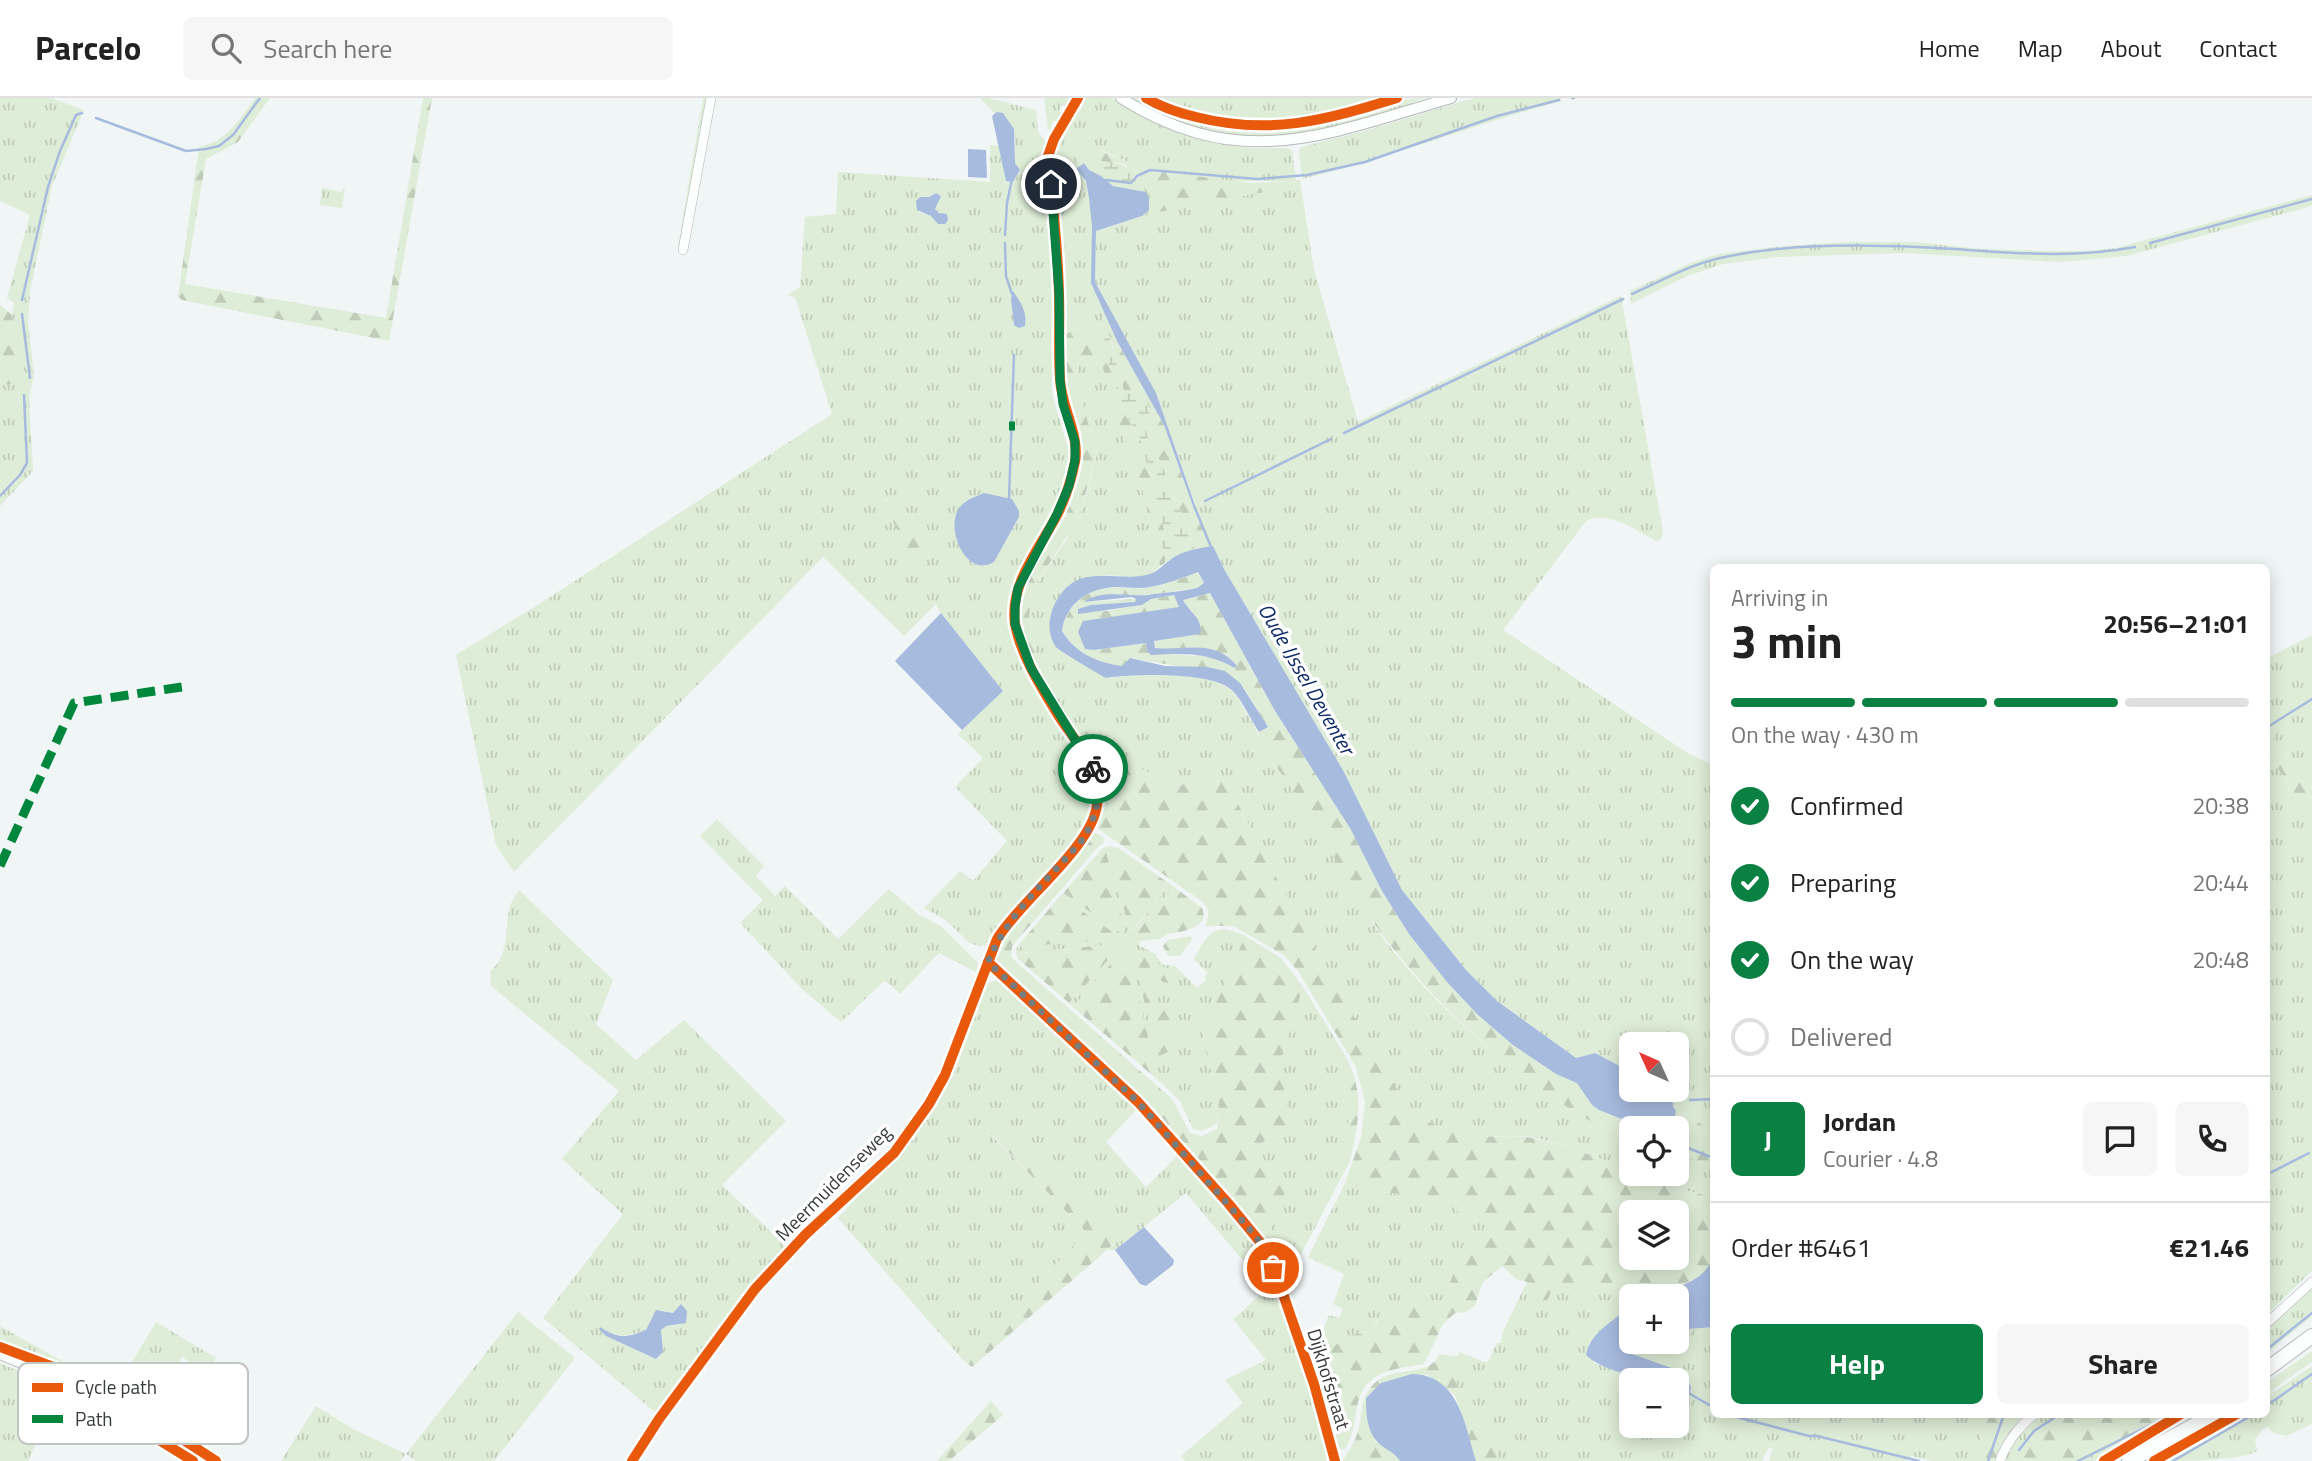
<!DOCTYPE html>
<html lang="en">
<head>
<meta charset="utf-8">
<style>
  body { margin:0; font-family:"Titillium Web",sans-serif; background:#f6f6f6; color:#222; height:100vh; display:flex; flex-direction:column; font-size:26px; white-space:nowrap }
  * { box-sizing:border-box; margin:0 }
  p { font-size:23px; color:#767676 }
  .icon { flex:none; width:38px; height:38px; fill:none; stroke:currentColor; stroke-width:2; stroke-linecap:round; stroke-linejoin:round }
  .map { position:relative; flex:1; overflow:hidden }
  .details { position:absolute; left:1710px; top:466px; width:560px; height:854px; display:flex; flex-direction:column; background:#fff; border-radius:10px; box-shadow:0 4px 18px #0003 }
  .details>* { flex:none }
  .needle { width:46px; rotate:315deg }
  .fabs { position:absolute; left:1619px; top:934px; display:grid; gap:14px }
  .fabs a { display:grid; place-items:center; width:70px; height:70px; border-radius:10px; background:#fff; box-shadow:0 4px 18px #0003; font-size:35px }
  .pin { position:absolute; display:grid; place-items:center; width:60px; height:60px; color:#fff; margin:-30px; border:4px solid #fff; border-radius:50%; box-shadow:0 2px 7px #0007 }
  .courier { position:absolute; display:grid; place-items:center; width:70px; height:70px; margin:-35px; border:5px solid #0b8043; border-radius:50%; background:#fff; color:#222; box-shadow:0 2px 9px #0007 }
  .overview em { font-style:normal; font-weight:700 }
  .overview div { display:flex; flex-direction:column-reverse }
  .overview { display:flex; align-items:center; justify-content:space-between; height:119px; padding:0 21px }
  h1 { font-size:46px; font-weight:700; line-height:52px }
  .bar { display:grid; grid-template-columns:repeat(4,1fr); gap:10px 7px; align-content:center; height:84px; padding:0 21px }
  .bar i { height:9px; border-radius:5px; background:#e0e0e0 }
  .bar .active { background:#0b8043 }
  .bar p { grid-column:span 4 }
  .line { display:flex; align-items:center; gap:18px; padding:0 21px; border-top:2px solid #e0e0e0 }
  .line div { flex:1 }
  .round { display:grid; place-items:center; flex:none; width:74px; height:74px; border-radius:10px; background:#f6f6f6 }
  ol { padding:0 21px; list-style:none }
  li { display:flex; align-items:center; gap:21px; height:77px }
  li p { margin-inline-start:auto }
  li .icon { padding:7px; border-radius:50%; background:#0b8043; color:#fff; stroke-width:4 }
  li:last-child { color:#767676 }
  li i { width:38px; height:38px; border:4px solid #e0e0e0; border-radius:50% }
  .cta { display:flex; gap:14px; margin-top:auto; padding:14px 21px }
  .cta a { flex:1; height:80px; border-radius:10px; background:#0b8043; color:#fff; font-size:28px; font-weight:700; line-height:80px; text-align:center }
  .cta a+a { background:#f6f6f6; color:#222 }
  header { display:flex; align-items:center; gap:42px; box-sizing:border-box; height:98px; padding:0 35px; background:#fff; border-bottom:2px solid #e0e0e0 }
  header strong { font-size:33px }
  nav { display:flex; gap:38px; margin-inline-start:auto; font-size:24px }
  .search { width:490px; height:63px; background:#f6f6f6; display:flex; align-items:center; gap:18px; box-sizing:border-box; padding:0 24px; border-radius:10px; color:#767676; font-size:26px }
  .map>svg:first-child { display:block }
  .grass { fill:url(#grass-tufts); fill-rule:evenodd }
  .forest { fill:url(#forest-firs); fill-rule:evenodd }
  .wetland { fill:url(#wetland-marsh) }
  .park { fill:url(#park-crowns) }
  .water { fill:#a7bbdf }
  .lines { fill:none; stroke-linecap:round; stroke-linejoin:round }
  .stream { stroke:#a7bbdf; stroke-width:2.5 }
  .minor-casing { stroke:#b7baba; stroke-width:10 }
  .tertiary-casing { stroke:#b7baba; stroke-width:12 }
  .secondary-casing { stroke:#b7baba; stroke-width:14 }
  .primary-casing { stroke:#b7baba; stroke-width:16 }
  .minor { stroke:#fdfefe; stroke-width:9 }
  .tertiary { stroke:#fdfefe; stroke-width:10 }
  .secondary { stroke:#fdfefe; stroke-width:12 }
  .primary { stroke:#fdfefe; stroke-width:14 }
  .quiet { stroke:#00873e; stroke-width:9; stroke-dasharray:18 9; stroke-linecap:butt }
  .cycleway-casing { stroke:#fff; stroke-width:15 }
  .cycleway { stroke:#e8590c; stroke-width:10 }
  .done { stroke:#787c7c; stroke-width:7; stroke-dasharray:0 12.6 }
  .route { stroke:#0b8043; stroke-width:9 }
  .labels { text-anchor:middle; stroke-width:7; stroke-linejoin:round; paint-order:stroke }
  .street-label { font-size:19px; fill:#373b3b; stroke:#fff }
  .water-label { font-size:21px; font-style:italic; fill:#102d68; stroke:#fff }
  .key { fill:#fff; stroke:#c3c4c4; stroke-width:2 }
  .key-label { font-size:19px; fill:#373b3b }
</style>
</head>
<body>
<header>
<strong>Parcelo</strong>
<div class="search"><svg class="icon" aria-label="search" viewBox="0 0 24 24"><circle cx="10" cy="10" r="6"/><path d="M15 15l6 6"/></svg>Search here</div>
<nav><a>Home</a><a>Map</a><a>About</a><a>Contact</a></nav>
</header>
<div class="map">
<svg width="2312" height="1363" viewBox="0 0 2312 1363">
  <defs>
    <pattern id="grass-tufts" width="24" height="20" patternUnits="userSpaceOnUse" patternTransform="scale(1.75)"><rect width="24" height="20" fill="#deedd7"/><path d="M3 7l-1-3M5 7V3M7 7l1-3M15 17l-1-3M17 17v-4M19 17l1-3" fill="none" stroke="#bfccb9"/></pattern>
    <pattern id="forest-firs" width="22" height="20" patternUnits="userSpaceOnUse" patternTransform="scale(1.75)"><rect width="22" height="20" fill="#deedd7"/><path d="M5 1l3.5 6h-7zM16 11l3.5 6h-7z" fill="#bfccb9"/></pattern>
    <pattern id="wetland-marsh" width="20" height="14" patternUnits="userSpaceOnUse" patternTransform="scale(1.75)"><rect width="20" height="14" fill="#deedd7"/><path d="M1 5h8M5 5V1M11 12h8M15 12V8" fill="none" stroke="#bfccb9"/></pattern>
    <pattern id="park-crowns" width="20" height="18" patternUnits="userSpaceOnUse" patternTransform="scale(1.75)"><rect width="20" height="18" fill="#deedd7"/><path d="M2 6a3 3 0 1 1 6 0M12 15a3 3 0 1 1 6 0" fill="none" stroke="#bfccb9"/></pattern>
  </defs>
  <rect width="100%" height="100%" fill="#f0f5f5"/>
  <g class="grass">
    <path d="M0,0H51L84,12L52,88L30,194L28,224L34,278L29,299L33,373L0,408V280L2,287L17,286L12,217L14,205L7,200L30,117L0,103Z"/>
    <path d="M703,0H708L682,143L678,149Z"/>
    <path d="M980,0H989L1036,12L1038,34L1047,45L1042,57L1041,73L1052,171V296L1071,361L1066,381L1047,430L1014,492L1018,550L1087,664L1095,697L1088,728L992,847C969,850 968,843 953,829C945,821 934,815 924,810L960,773L973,783L1007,743L955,689L983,660L958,636L1003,593L941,515L936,506L904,538L823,459L514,774L496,747L456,557L544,503L832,316L795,199L787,197L800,189L805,119L836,116L838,74L990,84V47L999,48L1006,83L1013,84L1020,74L1015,65V41L997,14L995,16ZM936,95L940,101L936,106L935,111L942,116L938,126L931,118L919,114L920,99H928ZM984,395L1019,419L994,464C971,477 961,452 956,433L970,400ZM893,399L938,485L927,491L883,402Z"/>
    <path d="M1044,0H1069L1065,8L1062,7L1059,12L1061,15L1057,23H1053L1050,33L1048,31Z"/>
    <path d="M1081,0H1111L1157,25L1213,44L1252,50H1287L1292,53L1296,82H1300L1314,172L1358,324L1621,198L1663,433L1662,440L1657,443C1635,432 1610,413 1587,422L1503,532L1689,656L1713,667V1037L1695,1021L1676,1013L1671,1007L1674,1005L1664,992H1676V947H1631V974L1595,955L1576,960L1497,903L1466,872L1402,792L1344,674L1224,471L1194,411L1196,409L1156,295L1095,184L1096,133L1142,118L1149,112L1154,115L1290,83H1227L1163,74L1139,76V72L1128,64L1101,52L1077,66L1079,68L1076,72C1102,91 1087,167 1096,196C1098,203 1103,210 1106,216L1099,228L1093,225L1063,237L1050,59L1058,39Z"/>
    <path d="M1129,0C1147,0 1162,13 1179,18C1205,26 1233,30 1259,30C1289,31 1317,27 1345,18C1371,11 1396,0 1424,0C1413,3 1404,9 1394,13C1329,38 1249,49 1182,28C1164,22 1146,9 1129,0Z"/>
    <path d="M1154,0H1383C1304,24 1232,39 1154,0Z"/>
    <path d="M1474,0H1560L1562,3C1474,26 1390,60 1302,81L1299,53L1301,49L1361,34Z"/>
    <path d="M322,90L342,94L343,90H345L342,110L320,107Z"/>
    <path d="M2312,97V108L2126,158L2060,164L1904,155L1777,159L1723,166L1687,178L1631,206L1630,193L1693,164L1719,156L1784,148L1849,144H1915L1981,151L2047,153H2088L2116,150Z"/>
    <path d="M1086,259L1103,270L1118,326L1140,381L1160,468C1144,487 1119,474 1098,478C1090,480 1081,487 1073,491C1040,509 1052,526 1063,555L1086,566L1106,580C1135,576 1204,573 1229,590C1238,596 1241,608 1247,616C1254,627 1259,632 1258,645C1275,668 1293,691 1308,714C1330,747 1347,782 1367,816C1404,876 1462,929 1517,973C1553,1001 1588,1026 1631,1040V1072C1599,1061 1566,1046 1532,1039C1512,1036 1492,1040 1472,1038C1448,1035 1426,1024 1408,1010L1312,847L1228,687L1222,684L1172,687L1140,670L1105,644L1067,622L1040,575L1029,520L1031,493L1067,441L1086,397L1097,355L1080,297L1077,277L1079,263Z"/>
    <path d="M2312,537V700L2269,632L2266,634V561Z"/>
    <path d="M2266,651L2312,724V1173L2266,1217Z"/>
    <path d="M717,721L764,768L756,778L775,798L785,788L838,841L889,791L918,816L941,828L978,865L976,874L939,855L900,896L885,882L841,924L804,893L740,825L763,802L700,738Z"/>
    <path d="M1110,748L1129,833H1133L1170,786L1174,789L1136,835L1139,839L1172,834L1159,841L1140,843L1139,847L1155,856L1163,867L1175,868L1197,890L1206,882L1204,879L1208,875L1194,861C1208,835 1214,823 1245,838L1207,926L1203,945L1219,998L1217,1025C1209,1030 1204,1035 1193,1031L1180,1003L1158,982L1127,853L1123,852L1073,909L1069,905L1120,849L1119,846L1016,855L1017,849L1119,841L1120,839L1060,798L1063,795L1122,835L1124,834L1105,749ZM1136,851L1158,880L1154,884L1155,902C1170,910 1166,924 1173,937L1158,959L1133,854Z"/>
    <path d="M519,792L613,882L596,926L636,962L684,922L786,1023L722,1087L790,1152L720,1232L662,1312L656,1315L543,1220L623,1116L562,1061L619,993L491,888L490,873C516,854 498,816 519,792ZM660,1212L673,1215L679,1227L666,1228L661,1232C660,1242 663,1250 659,1260L656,1261L606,1238L601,1230C617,1240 628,1239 646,1232L653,1218Z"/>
    <path d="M999,882L1139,1009L1106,1044L1146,1089L1180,1055L1251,1139L1263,1160L1298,1250L1330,1363H1185L1181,1358L1243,1305L1225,1282L1266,1262L1233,1221L1267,1191L1186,1095L1115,1152H1108L1122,1139L987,1033L1086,1134L964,1263L838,1120L895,1058L926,1020L948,980L985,887L989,884Z"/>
    <path d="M1303,889L1345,957C1337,976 1352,1003 1348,1025C1347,1034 1342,1044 1339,1052L1350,1063L1301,1156L1285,1180L1281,1181L1264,1145L1251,1058L1263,1044L1276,1038L1280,965Z"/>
    <path d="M1677,1056L1713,1068V1099L1679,1091L1642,1076H1676Z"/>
    <path d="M1345,1085L1377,1094L1433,1098L1458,1105L1457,1114L1493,1124L1487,1144L1468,1139L1442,1205H1430L1421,1209H1399L1377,1223L1372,1234L1350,1237L1334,1248L1307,1246L1304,1238L1320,1239L1329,1217L1339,1220L1343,1211L1333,1206L1344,1176L1308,1159Z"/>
    <path d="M1527,1184L1531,1185L1538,1202L1547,1203L1556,1184L1565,1188H1602L1631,1207C1618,1222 1601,1231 1589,1246L1594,1265L1653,1283H1631V1328H1676L1677,1293L1684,1297L1692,1293L1683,1274L1632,1256V1248L1635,1244H1676L1677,1232L1713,1229V1316H1990L1972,1363H1932L1912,1358L1907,1363H1769L1773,1350H1768L1762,1363H1498V1338C1492,1335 1483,1332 1477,1328C1463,1319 1453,1274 1452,1258H1458L1459,1254L1487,1265L1497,1245H1501L1503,1233Z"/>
    <path d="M2312,1188V1218L2266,1256V1229Z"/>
    <path d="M518,1214L575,1260L494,1363H416L406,1356L400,1363H281L316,1308L353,1331L406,1356Z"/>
    <path d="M156,1224L216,1260L207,1274L182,1259L173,1274L183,1281L163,1312L167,1318L162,1326L117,1297L50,1264L39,1260H26L0,1248V1228L115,1293Z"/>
    <path d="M2312,1253V1264L2266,1296V1285Z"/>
    <path d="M0,1265L60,1291L28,1363H0Z"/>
    <path d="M2312,1268V1326L2286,1338L2272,1334L2268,1329L2263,1331L2255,1341L2257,1353C2241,1363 2180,1363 2157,1363L2240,1316H2266V1299Z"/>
    <path d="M2041,1316H2065C2044,1327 2025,1341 2014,1363H2004L2018,1338Z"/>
    <path d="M2170,1316H2177L2101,1363H2081Z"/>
    <path d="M2184,1316H2196L2118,1363H2107Z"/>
    <path d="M2221,1316H2234L2151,1363H2141Z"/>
  </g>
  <g class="forest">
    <path d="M255,0H270L238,44L206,61L185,186L386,220L423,0H432L389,243L182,202L178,199L199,49C226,44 240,21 255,0Z"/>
    <path d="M1093,50L1128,64L1139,72V76L1163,74L1251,85L1290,83L1291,89L1154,115L1149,112V101L1137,77L1124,66L1093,62L1079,68L1076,63L1084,52Z"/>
    <path d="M0,207L12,217L17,286L2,287L0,280Z"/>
    <path d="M1106,216L1117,243L1164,327L1194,411L1213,448L1194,452L1188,425L1172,398L1163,369L1147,339L1146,325L1150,313L1145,299L1136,289L1130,294L1124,293L1107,228L1123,312L1140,340L1164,431L1160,446L1166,454L1165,465L1160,468L1140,381L1118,326L1103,270L1086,259L1079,263L1077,277L1080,297L1097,355L1078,422L1031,493L1029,521L1040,575C995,516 1034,461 1061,405C1065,396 1072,386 1075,376C1078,364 1065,313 1064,296C1063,276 1063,256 1063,237L1093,225L1099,228Z"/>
    <path d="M894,399L938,485L927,492L883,403Z"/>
    <path d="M1197,474L1204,485L1197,490L1147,497L1098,498L1085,504L1136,501V504L1091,507L1079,511L1107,513L1141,507L1151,501L1175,497L1179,510L1083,523L1094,552L1146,545L1147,553C1163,555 1218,562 1229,557L1155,551L1154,543L1187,537L1196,518L1182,502L1210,495L1275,613L1350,730L1382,793L1409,836L1447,884L1478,917L1513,947L1556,976L1577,985L1592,1007L1599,1012L1644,1030L1659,1022L1674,1021L1676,1013L1695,1021L1713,1037V1068L1677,1056L1676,1031H1631V1040C1588,1026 1553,1001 1517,973C1459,926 1414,881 1370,820C1346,787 1330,748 1308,714C1293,690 1275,668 1258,645L1259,634L1268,629C1259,616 1252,599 1241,587C1228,573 1153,565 1131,560L1122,568C1098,565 1075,555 1062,533C1066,510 1082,494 1106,490C1118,488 1132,491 1144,490C1163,488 1181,481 1197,474Z"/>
    <path d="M1067,622L1105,644L1140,670L1172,687L1222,684L1228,687L1312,847L1408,1010C1426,1024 1448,1035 1472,1038C1492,1040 1512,1036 1532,1040C1566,1046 1599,1061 1631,1072V1076H1642L1679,1091L1713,1099V1159L1710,1169L1700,1179L1651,1199H1631V1207L1602,1188H1565L1556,1184L1547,1203H1538L1531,1185L1516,1181L1502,1168L1483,1184L1475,1207L1466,1214L1455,1215L1443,1226L1424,1266C1389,1272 1361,1273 1356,1315C1354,1329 1352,1339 1345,1351L1334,1352L1307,1246L1334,1248L1350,1237L1372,1234L1379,1221L1399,1209H1420L1430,1205H1442L1468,1138L1487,1144L1493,1124L1457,1114L1458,1105L1446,1103V1105H1433V1098L1377,1094L1345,1085L1361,1040L1365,1003L1356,969L1298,873L1285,858L1233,828H1206L1209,813L1203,804L1097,730L1092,662ZM1631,1115H1676V1160H1631Z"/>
    <path d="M2269,632L2312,700V724L2266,651V634Z"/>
    <path d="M1092,733L1103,739L1104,745L1098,749L1012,848L1011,858L1015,863L1172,1001L1190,1035L1202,1038L1217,1031L1219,998L1203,945L1207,926L1245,838L1281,860L1303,889L1280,965L1289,1027L1284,1035L1263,1044L1251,1058L1287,1091L1264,1145L1215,1087L998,870L995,855L1005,833Z"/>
    <path d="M1110,748L1118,750L1170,786L1132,833H1129Z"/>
    <path d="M1105,749L1125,834L1122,836L1063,795L1101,752Z"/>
    <path d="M1174,789L1202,810C1214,837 1156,836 1139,839L1136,835Z"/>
    <path d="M1060,798L1120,839L1119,841L1017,849Z"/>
    <path d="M1191,838L1192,842L1180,858H1168L1163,848L1168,842Z"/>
    <path d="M1119,846L1120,849L1069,905L1018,861L1016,855Z"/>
    <path d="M1137,851L1172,874L1169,885L1163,884L1158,880L1154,884L1159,891L1155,901C1170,910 1171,930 1176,946L1170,953L1158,959L1132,853Z"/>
    <path d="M1123,852L1128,853L1158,982L1073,909Z"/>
    <path d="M1345,957C1365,995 1359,1022 1350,1063L1339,1052C1342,1044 1347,1034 1348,1025C1352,1003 1337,976 1345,957Z"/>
    <path d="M992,1020L1122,1139L972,1269L964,1263L1086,1134L987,1032Z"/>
    <path d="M1439,1256L1452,1258C1453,1274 1463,1319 1477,1328C1483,1332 1492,1334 1498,1338V1363H1476L1455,1297L1426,1276L1374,1342L1397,1358L1400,1363H1343C1347,1355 1353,1347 1356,1339C1365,1317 1356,1301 1377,1283C1396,1268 1431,1279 1439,1256Z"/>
    <path d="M991,1303L1003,1317L949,1363H937Z"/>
    <path d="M1990,1316H2029L1997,1363H1972Z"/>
    <path d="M2065,1316H2170L2081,1363H2014C2025,1341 2044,1327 2065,1316Z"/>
  </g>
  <g class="wetland">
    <path d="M1093,62C1124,66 1132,65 1146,94L1113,88L1101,78L1089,72L1084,65Z"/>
    <path d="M1106,226L1124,293L1130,294L1136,289L1145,299L1150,313L1146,325L1147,339L1163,369L1172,398L1188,425L1194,452L1178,457L1165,465L1166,454L1160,446L1164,431L1140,340L1123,312L1100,238Z"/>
  </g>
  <path class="park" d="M1220,0H1308L1253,5Z"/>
  <g class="water">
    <path d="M997,14L1003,15L1014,31L1015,65L1020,72L1013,84L1006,83L992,18Z"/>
    <path d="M968,51L986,52L987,80L968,79Z"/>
    <path d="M1084,65L1089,72L1101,78L1113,88L1146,94L1149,101V112L1142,118L1096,133L1095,184L1156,295L1196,410L1194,411L1164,327L1117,243L1091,185L1092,128L1089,100L1086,83L1076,71Z"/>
    <path d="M936,95L941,98L935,111L939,115L947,116L948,122L945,126H938L931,118L917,112L916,103L920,99H929Z"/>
    <path d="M1013,193C1021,205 1027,213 1025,228L1019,230L1014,227L1011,201Z"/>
    <path d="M984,395L1012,401L1019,413V419L994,464C968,480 947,436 957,414C962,403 974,399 984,395Z"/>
    <path d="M1213,448L1224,471L1344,674L1402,792L1466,872L1497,903L1576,960L1595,955L1631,974V992L1667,994L1669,1001L1674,1006L1672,1007L1676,1013L1674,1022H1659L1644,1030L1599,1012L1592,1007L1577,985L1556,976L1513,947L1478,917L1447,884L1409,836L1382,793L1350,730L1275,613L1210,495L1183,502C1189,514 1204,521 1200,536L1154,543L1155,550C1187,553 1214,540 1237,568L1235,570C1208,554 1182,555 1151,557L1147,553L1146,545L1094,552L1085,551L1078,534L1083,523L1179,509L1174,497L1151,501L1142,507L1078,516V511L1091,507L1135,504L1136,501L1132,499L1084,504C1101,491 1128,499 1148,497C1165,494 1181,494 1197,490L1204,485L1198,474C1182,480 1167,486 1150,489C1135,492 1120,487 1106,490C1082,494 1065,510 1062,533C1075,555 1098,565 1122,568L1130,560L1165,568L1207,569L1225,573L1240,585L1268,629L1259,634C1251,622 1243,604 1233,593C1213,573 1133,576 1106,580C1100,577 1058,552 1056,549C1040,527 1056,490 1080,481C1103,473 1128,483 1150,476C1159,473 1167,463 1176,458C1187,452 1201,450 1213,448Z"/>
    <path d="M941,515L1003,593L962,632L895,563Z"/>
    <path d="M1144,1129L1174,1162L1173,1167L1146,1188L1140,1186L1115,1152Z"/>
    <path d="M1713,1159V1229L1677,1232L1676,1199H1651C1674,1188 1704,1186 1713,1159Z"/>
    <path d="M681,1206L687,1213L686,1225L666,1228L661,1232L663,1254L656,1261L606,1238L599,1231L600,1229C618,1241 627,1240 646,1232L656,1212L673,1215Z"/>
    <path d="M1631,1208V1244H1635L1632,1248V1256L1683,1274L1691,1289L1690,1296L1677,1293L1676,1283C1652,1283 1604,1275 1586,1257C1591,1233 1614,1223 1631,1208Z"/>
    <path d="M1412,1276C1459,1277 1465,1327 1476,1363H1400C1396,1356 1389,1353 1382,1348C1367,1336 1366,1318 1366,1300L1381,1285Z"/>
  </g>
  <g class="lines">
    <g class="stream">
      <path d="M1572,0H1574"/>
      <path d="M96,20L186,53L206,51L219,48L233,37L260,0"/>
      <path d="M1106,82L1131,85L1137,78L1150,72L1257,81L1307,77L1365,64L1497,18L1559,2"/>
      <path d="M1005,137L1007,105L1012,81"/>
      <path d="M1005,145L1006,178L1012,196"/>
      <path d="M2150,145L2312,101"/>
      <path d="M1632,196C1659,184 1687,168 1716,161C1780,146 1851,146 1917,149C1991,152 2062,163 2135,149"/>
      <path d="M22,202L48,89L60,53L76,17L82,15"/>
      <path d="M22,216L30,280"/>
      <path d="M1344,335L1623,201"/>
      <path d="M0,398L20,377L27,365L24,297"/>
      <path d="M1009,400L1014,257"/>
      <path d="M1205,403L1331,341"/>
      <path d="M1195,410L1211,449"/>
      <path d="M2266,630L2312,601"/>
      <path d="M1690,1002L1713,1001"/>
      <path d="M1676,1045L1713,1060"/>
      <path d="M2266,1077L2309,1055"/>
      <path d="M2266,1252L2312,1215"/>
      <path d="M1690,1296L1713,1309"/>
      <path d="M2266,1308L2312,1276"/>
      <path d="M1725,1316L1809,1338H1817L1919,1363"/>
      <path d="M2019,1352L2034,1333L2060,1316"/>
      <path d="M1988,1363L2004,1316"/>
      <path d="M2078,1363L2172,1316"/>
      <path d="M2173,1363L2254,1316"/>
    </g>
    <defs>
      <g id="minor">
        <path d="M683,152L711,0"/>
        <path d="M988,864L1138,1004L1228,1105L1265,1150L1281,1190L1314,1286L1335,1363"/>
        <path d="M2266,1226L2312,1184"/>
        <path d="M632,1363L659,1321L755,1191L806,1136L894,1055L929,1006L945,977L997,841C1021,802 1092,749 1097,707C1102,670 1076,645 1058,617C1041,589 1021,558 1015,526C1009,487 1039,451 1056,419C1065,402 1071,383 1075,364C1080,336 1061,309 1060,281C1058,253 1060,224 1059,196C1058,150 1053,104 1048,58L1054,41L1078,0"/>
        <path d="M2000,1363C2006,1345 2020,1327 2035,1316"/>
      </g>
      <path id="tertiary" d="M1121,0C1241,76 1327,36 1451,0"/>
      <path id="secondary" d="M0,1255L56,1278L91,1295L205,1363"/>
      <g id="primary">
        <path d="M2266,1272L2312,1238"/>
        <path d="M2129,1363L2215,1316"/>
      </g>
    </defs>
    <use href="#minor" class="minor-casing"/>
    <use href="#tertiary" class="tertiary-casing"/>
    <use href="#secondary" class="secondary-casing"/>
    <use href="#primary" class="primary-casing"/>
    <use href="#minor" class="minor"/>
    <use href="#tertiary" class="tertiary"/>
    <use href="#secondary" class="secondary"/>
    <use href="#primary" class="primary"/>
    <g class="quiet">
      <path d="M1009,328H1015"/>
      <path d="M0,768L74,605L182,589"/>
    </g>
    <defs>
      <g id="cycleway">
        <path d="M1146,0C1161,9 1179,15 1196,19C1271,38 1326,22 1397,0"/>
        <path d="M988,864L1138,1004L1228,1105L1265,1150L1281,1190L1314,1286L1335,1363"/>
        <path d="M0,1249L56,1270L117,1299L216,1363"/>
        <path d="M62,1286L94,1302L193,1363"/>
        <path d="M632,1363L659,1321L755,1191L806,1136L894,1055L929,1006L945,977L997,841C1021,802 1092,749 1097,707C1102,670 1076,645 1058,617C1041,589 1021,558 1015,526C1009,487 1039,451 1056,419C1065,402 1071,383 1075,364C1080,336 1061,309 1060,281C1058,253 1060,224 1059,196C1058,150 1053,104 1048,58L1054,41L1078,0"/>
        <path d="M2104,1363L2181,1316"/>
        <path d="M2154,1363L2237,1316"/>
      </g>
    </defs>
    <use href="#cycleway" class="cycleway-casing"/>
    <use href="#cycleway" class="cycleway"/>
  </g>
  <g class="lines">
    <path class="done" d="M1093,671C1102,696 1097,718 1083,741C1049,781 1008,815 988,864L1138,1004L1246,1127L1265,1150L1273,1170"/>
    <path class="route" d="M1051,86L1059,195L1060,282L1063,306L1075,344V362L1069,388L1057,416L1018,490L1015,509V526L1031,570L1093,671"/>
  </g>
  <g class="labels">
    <g class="street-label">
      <text transform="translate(833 1085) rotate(-45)" y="7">Meermuidenseweg</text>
      <text transform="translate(1329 1281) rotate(73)" y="7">Dijkhofstraat</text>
    </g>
    <g class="water-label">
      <text transform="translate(1306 581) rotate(60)" y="7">Oude IJssel Deventer</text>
    </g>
  </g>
  <rect x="18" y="1265" width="230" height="81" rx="10" class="key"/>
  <rect x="32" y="1285" width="31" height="9" fill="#e8590c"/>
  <rect x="32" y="1317" width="31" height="8" fill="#00873e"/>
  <g class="key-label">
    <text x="75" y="1296">Cycle path</text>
    <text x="75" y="1328">Path</text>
  </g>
</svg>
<div class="fabs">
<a><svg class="needle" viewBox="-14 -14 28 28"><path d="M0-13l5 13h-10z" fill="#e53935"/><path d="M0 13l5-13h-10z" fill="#767676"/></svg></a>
<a><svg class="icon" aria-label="locate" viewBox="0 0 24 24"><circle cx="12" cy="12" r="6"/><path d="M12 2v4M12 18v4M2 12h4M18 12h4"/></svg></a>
<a><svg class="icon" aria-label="layers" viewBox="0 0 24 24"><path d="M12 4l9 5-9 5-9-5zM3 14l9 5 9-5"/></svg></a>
<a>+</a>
<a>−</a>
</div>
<div class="pin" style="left:1273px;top:1170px;background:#ea580c"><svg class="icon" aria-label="bag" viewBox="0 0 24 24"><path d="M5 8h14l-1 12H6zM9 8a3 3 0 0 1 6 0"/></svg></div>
<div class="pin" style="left:1051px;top:86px;background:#1f2937"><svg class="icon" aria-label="home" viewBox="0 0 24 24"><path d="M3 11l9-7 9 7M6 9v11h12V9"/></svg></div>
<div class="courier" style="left:1093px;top:671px"><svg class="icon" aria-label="bike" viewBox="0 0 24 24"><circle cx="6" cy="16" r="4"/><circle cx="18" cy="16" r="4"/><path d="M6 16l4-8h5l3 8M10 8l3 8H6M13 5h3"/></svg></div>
<section class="details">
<div class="overview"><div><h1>3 min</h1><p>Arriving in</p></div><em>20:56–21:01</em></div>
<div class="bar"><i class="active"></i><i class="active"></i><i class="active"></i><i></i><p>On the way · 430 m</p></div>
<ol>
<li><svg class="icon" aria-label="check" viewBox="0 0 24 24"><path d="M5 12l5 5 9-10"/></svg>Confirmed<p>20:38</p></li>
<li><svg class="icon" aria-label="check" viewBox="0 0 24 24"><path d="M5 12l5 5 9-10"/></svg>Preparing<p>20:44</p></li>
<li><svg class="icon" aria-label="check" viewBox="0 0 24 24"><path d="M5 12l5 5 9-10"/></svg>On the way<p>20:48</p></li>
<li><i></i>Delivered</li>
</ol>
<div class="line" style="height:126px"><b class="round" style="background:#0b8043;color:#fff">J</b><div><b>Jordan</b><p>Courier · 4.8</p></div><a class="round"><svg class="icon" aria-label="chat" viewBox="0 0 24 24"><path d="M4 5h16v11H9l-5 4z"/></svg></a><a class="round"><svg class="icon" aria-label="phone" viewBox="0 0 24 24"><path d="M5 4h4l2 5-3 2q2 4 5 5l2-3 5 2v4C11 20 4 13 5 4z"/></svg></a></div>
<div class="line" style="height:91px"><div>Order #6461</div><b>€21.46</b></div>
<div class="cta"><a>Help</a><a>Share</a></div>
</section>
</div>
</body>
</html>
